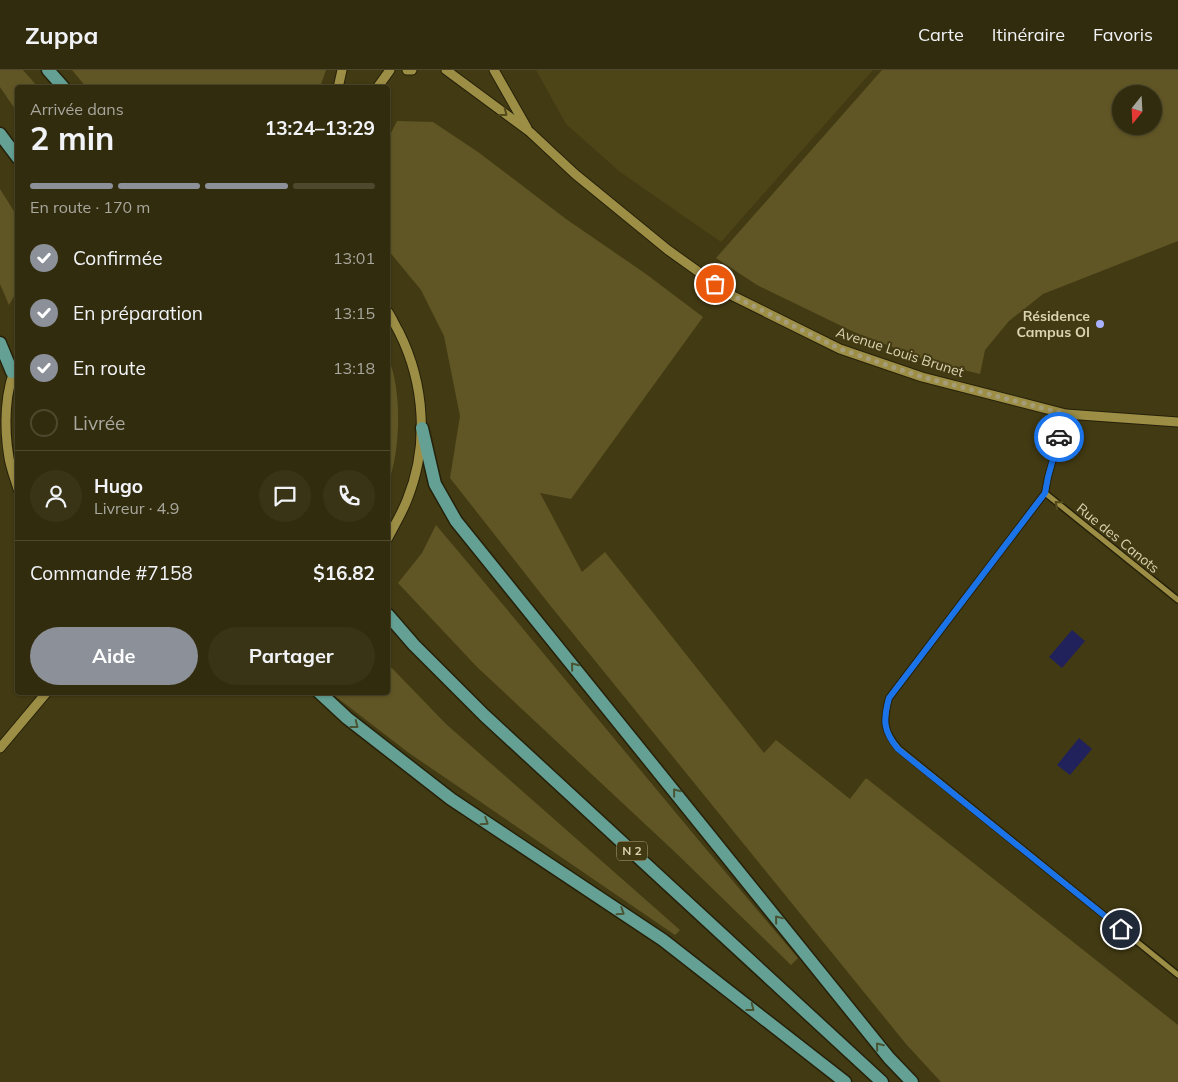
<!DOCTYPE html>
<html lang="fr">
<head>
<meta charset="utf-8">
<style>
  body { margin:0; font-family:Mulish,sans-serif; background:#3a3417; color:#f1f3f6; height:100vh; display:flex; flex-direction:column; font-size:19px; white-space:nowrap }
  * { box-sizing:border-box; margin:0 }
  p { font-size:16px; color:#a8a79e }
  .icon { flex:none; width:28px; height:28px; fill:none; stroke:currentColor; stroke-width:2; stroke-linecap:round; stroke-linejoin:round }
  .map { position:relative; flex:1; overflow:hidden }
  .drawer { position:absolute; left:15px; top:15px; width:375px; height:610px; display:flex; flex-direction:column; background:#322c0e; border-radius:5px; box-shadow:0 1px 4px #0004,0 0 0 1px #4d482e }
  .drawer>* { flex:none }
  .needle { width:32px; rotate:198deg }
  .fabs { position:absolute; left:1112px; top:15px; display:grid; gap:10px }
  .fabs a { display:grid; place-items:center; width:50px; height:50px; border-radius:50%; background:#322c0e; box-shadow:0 1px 4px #0004,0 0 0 1px #4d482e; font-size:25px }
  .pin { position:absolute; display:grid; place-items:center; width:42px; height:42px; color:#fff; margin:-21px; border:2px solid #fff; border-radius:50%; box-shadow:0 1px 5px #0007 }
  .courier { position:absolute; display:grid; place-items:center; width:50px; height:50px; margin:-25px; border:4px solid #1a73e8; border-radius:50%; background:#fff; color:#222; box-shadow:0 1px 6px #0007 }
  .head em { font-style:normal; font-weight:700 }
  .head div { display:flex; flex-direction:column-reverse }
  .head { display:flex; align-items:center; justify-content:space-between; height:85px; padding:0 15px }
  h1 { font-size:32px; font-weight:700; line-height:38px }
  .bar { display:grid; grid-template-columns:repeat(4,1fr); gap:8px 5px; align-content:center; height:60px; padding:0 15px }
  .bar i { height:6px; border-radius:4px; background:#4d482e }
  .bar .on { background:#8c9099 }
  .bar p { grid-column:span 4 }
  .line { display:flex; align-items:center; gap:12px; padding:0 15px; border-top:1px solid #4d482e }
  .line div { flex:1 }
  .round { display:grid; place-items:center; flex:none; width:52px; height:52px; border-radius:26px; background:#3a3417 }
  ol { padding:0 15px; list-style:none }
  li { display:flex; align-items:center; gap:15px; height:55px }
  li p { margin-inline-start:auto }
  li .icon { padding:5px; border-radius:50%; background:#8c9099; color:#fff; stroke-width:4 }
  li:last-child { color:#a8a79e }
  li i { width:28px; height:28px; border:2px solid #4d482e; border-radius:50% }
  .cta { display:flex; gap:10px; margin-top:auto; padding:10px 15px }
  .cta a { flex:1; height:58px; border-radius:30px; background:#8c9099; color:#fff; font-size:20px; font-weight:700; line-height:58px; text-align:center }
  .cta a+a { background:#3a3417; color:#f1f3f6 }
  header { display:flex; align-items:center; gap:30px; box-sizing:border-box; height:70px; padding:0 25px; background:#322c0e; border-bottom:1px solid #4d482e }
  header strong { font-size:24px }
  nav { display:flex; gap:28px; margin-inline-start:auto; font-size:18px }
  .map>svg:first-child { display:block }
  .built { fill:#4d4418 }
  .green { fill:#605625; fill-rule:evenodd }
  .water { fill:#21215b }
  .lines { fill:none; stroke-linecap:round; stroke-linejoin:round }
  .minor-casing { stroke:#26210a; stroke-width:8 }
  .tertiary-casing { stroke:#26210a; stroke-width:11 }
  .primary-casing { stroke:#26210a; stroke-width:15 }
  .minor { stroke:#9d8e45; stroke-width:5 }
  .tertiary { stroke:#9d8e45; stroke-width:9 }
  .primary { stroke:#64a194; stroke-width:12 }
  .oneway { stroke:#544b1d }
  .oneway2 { stroke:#4a5433 }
  .done { stroke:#a59d79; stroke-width:5; stroke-dasharray:0 9 }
  .route { stroke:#1a73e8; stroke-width:6 }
  .poi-dot { fill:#a7b1fc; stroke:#423a13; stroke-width:2 }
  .labels { text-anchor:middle; stroke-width:4; stroke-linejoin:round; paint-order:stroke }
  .shield { fill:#423a13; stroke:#aca581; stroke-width:1 }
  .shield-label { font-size:12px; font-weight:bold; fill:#dad3b0 }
  .poi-label { font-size:14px; font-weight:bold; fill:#dad3b0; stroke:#423a13; text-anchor:end }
  .street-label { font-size:14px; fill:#dad3b0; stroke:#423a13 }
</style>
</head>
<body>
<header>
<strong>Zuppa</strong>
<nav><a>Carte</a><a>Itinéraire</a><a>Favoris</a></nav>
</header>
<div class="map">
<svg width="1178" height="1012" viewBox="0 0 1178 1012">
  <rect width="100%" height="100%" fill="#423a13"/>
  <path class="built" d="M536,0H873L721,172L620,102L566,54Z"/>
  <g class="green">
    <path d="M0,0H23L38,17L18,18L17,42L0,17Z"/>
    <path d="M72,0H326L320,17L87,18Z"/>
    <path d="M882,0H1178V171L1043,224L1009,251L985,280L980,304L928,291L854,262L757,215L716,188ZM1121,24H1154V56H1121Z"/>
    <path d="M397,51L433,52L478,82L566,149L646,204L703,247L571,429L540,423L582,502L605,482L764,683L776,670L850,729L866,708L1178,955V1012H941L906,974L549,534L450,408L460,346L444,266L421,220L388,180V69Z"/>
    <path d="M0,119L17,146V221L9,235L0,214Z"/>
    <path d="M388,287C402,320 401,380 388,413Z"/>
    <path d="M436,455C558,599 676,745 798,888L791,895L677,784L477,597L398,513L422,483Z"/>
    <path d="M388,594L446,654L680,860L675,865L409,683L331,623L388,622Z"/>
  </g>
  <g class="water">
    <path d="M1072,560L1085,571L1062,598L1049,587Z"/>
    <path d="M1079,668L1092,679L1070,705L1057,695Z"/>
  </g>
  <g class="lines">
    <defs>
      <g id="minor">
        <path d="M1066,344L1048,407L1045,423L889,628C883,651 883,661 899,679L1178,905"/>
        <path d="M1045,423L1178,530"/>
      </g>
      <g id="tertiary">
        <path d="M407,0H412"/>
        <path d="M446,0L530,62L575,104L668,180L731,225L840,279L922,307L1066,344L1178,352"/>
        <path d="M494,0L527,58"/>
        <path d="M338,18L342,0"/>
        <path d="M377,18L390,0"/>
        <path d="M388,242C392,248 395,255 399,262C425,314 429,376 407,430C402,443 394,456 388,468"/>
        <path d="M18,292C4,320 4,358 9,388C11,399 15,409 18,419"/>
        <path d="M0,678L47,622"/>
      </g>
      <g id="primary">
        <path d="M48,0L64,18"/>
        <path d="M0,64L18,88"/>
        <path d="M0,273L12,302"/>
        <path d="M422,358L435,414L456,451L889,988L912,1012"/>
        <path d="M388,545L414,575L484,645L882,1012"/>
        <path d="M319,622L347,648L451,729L663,870L845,1012"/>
      </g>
    </defs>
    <use href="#minor" class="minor-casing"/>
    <use href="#tertiary" class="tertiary-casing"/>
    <use href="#primary" class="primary-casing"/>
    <use href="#minor" class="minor"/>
    <use href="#tertiary" class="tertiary"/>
    <use href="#primary" class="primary"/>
  </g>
  <defs><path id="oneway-chevron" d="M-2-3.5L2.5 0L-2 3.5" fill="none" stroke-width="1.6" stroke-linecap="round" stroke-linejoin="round" transform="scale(1.25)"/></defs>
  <g class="oneway">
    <use href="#oneway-chevron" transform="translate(504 43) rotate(37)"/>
    <use href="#oneway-chevron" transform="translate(1058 434) rotate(-141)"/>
  </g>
  <g class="oneway2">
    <use href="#oneway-chevron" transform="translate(574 596) rotate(-129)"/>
    <use href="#oneway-chevron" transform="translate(355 655) rotate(38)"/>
    <use href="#oneway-chevron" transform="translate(676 722) rotate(-129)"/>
    <use href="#oneway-chevron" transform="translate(485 752) rotate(33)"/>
    <use href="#oneway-chevron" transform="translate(621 842) rotate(33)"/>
    <use href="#oneway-chevron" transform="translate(778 849) rotate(-129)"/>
    <use href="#oneway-chevron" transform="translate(751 938) rotate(38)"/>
    <use href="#oneway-chevron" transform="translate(879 976) rotate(-129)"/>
  </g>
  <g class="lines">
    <path class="done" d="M715,214L731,225L840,279L922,307L1066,344L1059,367"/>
    <path class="route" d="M1059,367L1048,407L1045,423L889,628C883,650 883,661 898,679L1121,859"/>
  </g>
  <circle class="poi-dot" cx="1100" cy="254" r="5"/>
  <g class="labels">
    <rect class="shield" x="617" y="771.5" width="30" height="19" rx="4"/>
    <g class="shield-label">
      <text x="632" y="785">N 2</text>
    </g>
    <g class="poi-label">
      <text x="1090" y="251">Résidence<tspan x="1090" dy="16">Campus OI</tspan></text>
    </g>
    <g class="street-label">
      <text transform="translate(900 282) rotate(18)" y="5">Avenue Louis Brunet</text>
      <text transform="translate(1118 468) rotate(39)" y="5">Rue des Canots</text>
    </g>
  </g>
</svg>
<div class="fabs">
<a><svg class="needle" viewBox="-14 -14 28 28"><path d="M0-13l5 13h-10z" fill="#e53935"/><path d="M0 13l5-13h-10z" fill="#a8a79e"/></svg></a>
</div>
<div class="pin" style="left:715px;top:214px;background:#ea580c"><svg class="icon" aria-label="bag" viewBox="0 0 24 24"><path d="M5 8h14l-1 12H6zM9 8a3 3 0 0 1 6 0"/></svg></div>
<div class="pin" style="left:1121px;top:859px;background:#1f2937"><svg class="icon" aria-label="home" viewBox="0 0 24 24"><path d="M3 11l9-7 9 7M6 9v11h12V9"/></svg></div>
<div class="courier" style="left:1059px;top:367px"><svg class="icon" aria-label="car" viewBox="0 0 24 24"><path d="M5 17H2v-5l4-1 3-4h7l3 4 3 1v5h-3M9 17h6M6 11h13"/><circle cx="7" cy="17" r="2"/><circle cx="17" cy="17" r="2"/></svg></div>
<section class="drawer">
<div class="head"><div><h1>2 min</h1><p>Arrivée dans</p></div><em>13:24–13:29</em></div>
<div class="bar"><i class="on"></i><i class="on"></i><i class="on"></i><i></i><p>En route · 170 m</p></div>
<ol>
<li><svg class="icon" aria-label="check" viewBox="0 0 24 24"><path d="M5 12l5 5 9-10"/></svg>Confirmée<p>13:01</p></li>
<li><svg class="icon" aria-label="check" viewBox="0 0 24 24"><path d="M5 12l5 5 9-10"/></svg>En préparation<p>13:15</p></li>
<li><svg class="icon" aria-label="check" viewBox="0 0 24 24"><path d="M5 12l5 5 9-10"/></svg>En route<p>13:18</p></li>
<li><i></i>Livrée</li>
</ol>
<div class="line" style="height:90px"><a class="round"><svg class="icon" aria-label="person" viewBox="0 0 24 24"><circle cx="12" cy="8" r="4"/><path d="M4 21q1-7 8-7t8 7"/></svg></a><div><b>Hugo</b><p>Livreur · 4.9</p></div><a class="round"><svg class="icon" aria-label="chat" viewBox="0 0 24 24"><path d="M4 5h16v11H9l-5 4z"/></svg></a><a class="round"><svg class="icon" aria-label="phone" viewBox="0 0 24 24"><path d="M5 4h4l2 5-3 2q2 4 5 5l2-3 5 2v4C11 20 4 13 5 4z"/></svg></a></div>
<div class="line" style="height:65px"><div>Commande #7158</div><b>$16.82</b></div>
<div class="cta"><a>Aide</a><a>Partager</a></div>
</section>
</div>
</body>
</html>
